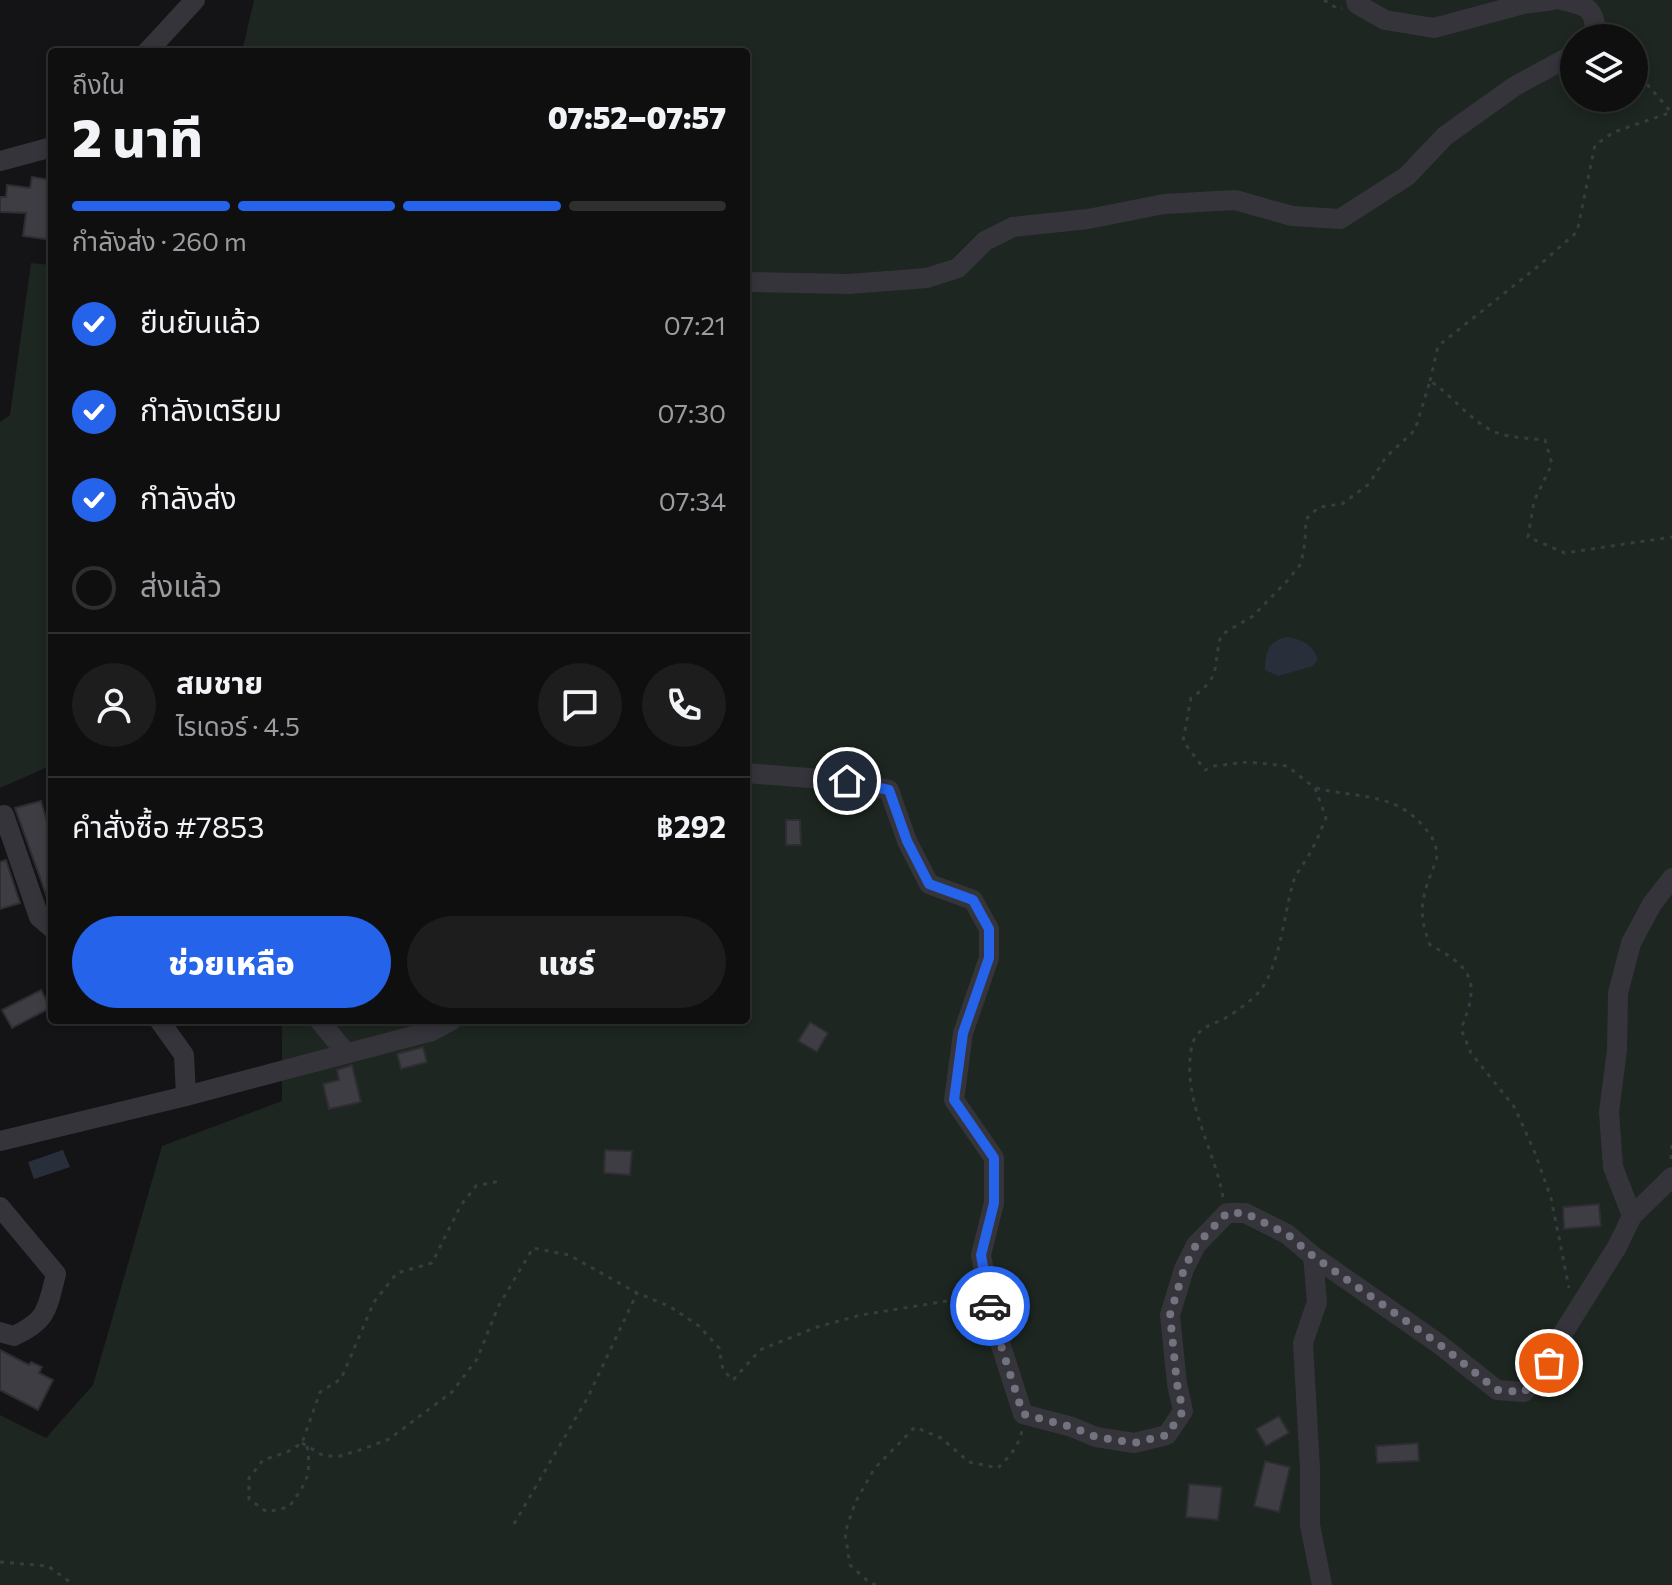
<!DOCTYPE html>
<html lang="th">
<head>
<meta charset="utf-8">
<style>
  body { margin:0; font-family:Commissioner,"Noto Sans Thai",sans-serif; background:#1d1d1e; color:#f1f3f6; height:100vh; display:flex; flex-direction:column; font-size:30px; white-space:nowrap }
  * { box-sizing:border-box; margin:0 }
  p { font-size:26px; color:#9b9c9f }
  .icon { flex:none; width:44px; height:44px; fill:none; stroke:currentColor; stroke-width:2; stroke-linecap:round; stroke-linejoin:round }
  .map { position:relative; flex:1; overflow:hidden }
  .drawer { position:absolute; left:48px; top:48px; width:702px; height:976px; display:flex; flex-direction:column; background:#0f0f10; border-radius:8px; box-shadow:0 4px 12px #0003,0 0 0 2px #2f2f30 }
  .drawer>* { flex:none }
  .fabs { position:absolute; left:1560px; top:24px; display:grid; gap:16px }
  .fabs a { display:grid; place-items:center; width:88px; height:88px; border-radius:50%; background:#0f0f10; box-shadow:0 4px 12px #0003,0 0 0 2px #2f2f30; font-size:40px }
  .pin { position:absolute; display:grid; place-items:center; width:68px; height:68px; color:#fff; margin:-34px; border:4px solid #fff; border-radius:50%; box-shadow:0 2px 8px #0007 }
  .courier { position:absolute; display:grid; place-items:center; width:80px; height:80px; margin:-40px; border:6px solid #2563eb; border-radius:50%; background:#fff; color:#222; box-shadow:0 2px 10px #0007 }
  .overview em { font-style:normal; font-weight:800 }
  .overview div { display:flex; flex-direction:column-reverse }
  .overview { display:flex; align-items:center; justify-content:space-between; height:136px; padding:0 24px }
  h1 { font-size:52px; font-weight:800; line-height:60px }
  .bar { display:grid; grid-template-columns:repeat(4,1fr); gap:12px 8px; align-content:center; height:96px; padding:0 24px }
  .bar i { height:10px; border-radius:6px; background:#2f2f30 }
  .bar .on { background:#2563eb }
  .bar p { grid-column:span 4 }
  .line { display:flex; align-items:center; gap:20px; padding:0 24px; border-top:2px solid #2f2f30 }
  .line div { flex:1 }
  .round { display:grid; place-items:center; flex:none; width:84px; height:84px; border-radius:42px; background:#1d1d1e }
  ol { padding:0 24px; list-style:none }
  li { display:flex; align-items:center; gap:24px; height:88px }
  li p { margin-inline-start:auto }
  li .icon { padding:8px; border-radius:50%; background:#2563eb; color:#fff; stroke-width:4 }
  li:last-child { color:#9b9c9f }
  li i { width:44px; height:44px; border:4px solid #2f2f30; border-radius:50% }
  .primary-button { display:flex; gap:16px; margin-top:auto; padding:16px 24px }
  .primary-button a { flex:1; height:92px; border-radius:48px; background:#2563eb; color:#fff; font-size:32px; font-weight:800; line-height:92px; text-align:center }
  .primary-button a+a { background:#1d1d1e; color:#f1f3f6 }
  .map>svg:first-child { display:block }
  .green { fill:#1d2620; fill-rule:evenodd }
  .water { fill:#292f3a }
  .building { fill:#3e3d43; stroke:#2e2d32; stroke-width:2 }
  .lines { fill:none; stroke-linecap:round; stroke-linejoin:round }
  .path { stroke:#3a3b42; stroke-width:3; stroke-dasharray:4 6; stroke-linecap:butt }
  .minor { stroke:#35343b; stroke-width:20 }
  .done { stroke:#72737f; stroke-width:8; stroke-dasharray:0 14.4 }
  .route { stroke:#2563eb; stroke-width:10 }
</style>
</head>
<body>
<div class="map">
<svg width="1672" height="1585" viewBox="0 0 1672 1585">
  <rect width="100%" height="100%" fill="#141416"/>
  <g class="green">
    <path d="M254,0H1672V1585H0V1415L46,1438L93,1385L162,1146L282,1101V1020H746V52H242ZM1574,38H1634V98H1574Z"/>
    <path d="M31,263L52,265V765L0,788V422L10,415Z"/>
  </g>
  <g class="water">
    <path d="M1287,637C1303,640 1311,643 1318,659L1313,666L1278,676L1265,670C1265,652 1268,641 1287,637Z"/>
    <path d="M63,1150L70,1167L34,1179L28,1162Z"/>
  </g>
  <g class="building">
    <path d="M32,177L52,180V240L23,236L26,213L0,212V197H6L7,185L30,188Z"/>
    <path d="M41,801L52,840V911L15,808Z"/>
    <path d="M786,820H800L801,845H786Z"/>
    <path d="M6,860L20,903L0,909V862Z"/>
    <path d="M41,990L50,1008L12,1028L2,1010Z"/>
    <path d="M810,1022L828,1033L817,1052L798,1041Z"/>
    <path d="M423,1047L427,1062L401,1069L397,1054Z"/>
    <path d="M352,1065L361,1102L329,1109L323,1084L339,1080L337,1070Z"/>
    <path d="M605,1150L632,1151L630,1175L604,1173Z"/>
    <path d="M1599,1204L1601,1226L1564,1229L1563,1207Z"/>
    <path d="M0,1350L29,1365L31,1362L42,1367L39,1373L53,1380L38,1410L0,1390Z"/>
    <path d="M1279,1416L1289,1433L1266,1446L1256,1429Z"/>
    <path d="M1418,1443L1419,1461L1377,1463L1376,1446Z"/>
    <path d="M1265,1461L1290,1467L1279,1512L1254,1506Z"/>
    <path d="M1189,1484L1222,1487L1218,1520L1186,1517Z"/>
  </g>
  <g class="lines">
    <g class="path">
      <path d="M1324,0L1338,9L1342,8"/>
      <path d="M1634,69L1671,112"/>
      <path d="M1430,381L1438,346L1536,268L1577,232L1595,145L1614,132L1672,112"/>
      <path d="M1316,788C1359,799 1398,791 1428,832C1434,839 1439,852 1436,861C1423,894 1416,910 1430,945C1474,968 1480,983 1461,1029L1471,1053L1515,1108L1535,1153L1551,1198L1569,1288"/>
      <path d="M1671,1159L1672,1145"/>
      <path d="M1223,1197C1214,1147 1183,1103 1191,1050C1195,1026 1212,1026 1229,1016C1238,1010 1251,1001 1258,993C1280,968 1284,914 1293,883C1296,872 1306,862 1311,851C1317,841 1321,829 1326,818L1315,788L1287,766L1248,762L1214,766L1205,770L1183,741L1191,698C1223,676 1212,668 1221,635L1253,616L1287,581L1301,564L1305,542L1306,519L1319,507L1342,504L1369,484L1386,457L1415,430L1430,381C1452,395 1470,421 1495,432C1509,438 1529,438 1545,440L1552,464L1534,501L1528,537L1565,553L1672,537"/>
      <path d="M302,1443L324,1456H340L363,1449L389,1439L452,1392L477,1359L498,1307L533,1248L569,1255L637,1293L669,1306L699,1326L719,1348L723,1370L733,1380L760,1350L817,1327L861,1315L972,1297"/>
      <path d="M307,1446C312,1476 306,1483 289,1507L267,1512L249,1499V1478L263,1460L287,1452L302,1443L320,1392L341,1379L374,1302L397,1273L432,1263L461,1205L476,1186L500,1181"/>
      <path d="M514,1524L588,1397L637,1293"/>
      <path d="M0,1562L48,1566L74,1585"/>
      <path d="M876,1585L870,1583L850,1565L845,1533L855,1503L874,1469L915,1427L941,1438L969,1462L998,1468C1008,1458 1020,1445 1022,1430"/>
    </g>
    <g class="minor">
      <path d="M1356,0L1357,4L1385,20L1434,28L1523,4L1553,0"/>
      <path d="M1561,0C1589,6 1595,8 1596,38"/>
      <path d="M147,52L195,0"/>
      <path d="M0,161L52,147"/>
      <path d="M746,282L849,284L927,278L958,268L985,241L1013,227L1088,219L1164,204L1235,200L1292,216L1340,219L1407,176L1445,136L1515,86L1574,54"/>
      <path d="M746,773L847,781L889,790L907,841L929,884L973,900L989,929V958L963,1033L954,1100L994,1158V1203L981,1255L994,1324L1023,1414L1072,1427L1096,1437L1134,1443L1167,1435L1183,1411L1177,1384L1170,1315L1184,1269L1196,1245L1227,1213H1245L1287,1234L1313,1256L1439,1344L1497,1390L1524,1392L1549,1363L1555,1346L1617,1247L1632,1216L1672,1177"/>
      <path d="M4,815L39,917L52,928"/>
      <path d="M159,1020L184,1055L186,1096"/>
      <path d="M319,1020L346,1053"/>
      <path d="M0,1141L186,1096L432,1031L452,1020"/>
      <path d="M0,1207L56,1274C47,1309 48,1320 14,1336L0,1332"/>
      <path d="M1632,1216L1613,1167L1609,1112L1617,1050L1618,993L1631,943L1652,904L1672,878"/>
      <path d="M1313,1256L1317,1302L1303,1343L1310,1469V1525L1322,1585"/>
    </g>
  </g>
  <g class="lines">
    <path class="done" d="M990,1306L994,1324L1023,1414L1072,1427L1096,1437L1134,1443L1167,1435L1183,1411L1177,1384L1170,1315L1184,1269L1196,1245L1227,1213H1245L1287,1234L1313,1256L1439,1344L1497,1390L1524,1392L1549,1363"/>
    <path class="route" d="M847,781L889,790L907,841L929,884L973,900L989,929V958L963,1033L954,1100L994,1158V1203L981,1255L990,1306"/>
  </g>
</svg>
<div class="fabs">
<a><svg class="icon" aria-label="layers" viewBox="0 0 24 24"><path d="M12 4l9 5-9 5-9-5zM3 14l9 5 9-5"/></svg></a>
</div>
<div class="pin" style="left:1549px;top:1363px;background:#ea580c"><svg class="icon" aria-label="bag" viewBox="0 0 24 24"><path d="M5 8h14l-1 12H6zM9 8a3 3 0 0 1 6 0"/></svg></div>
<div class="pin" style="left:847px;top:781px;background:#1f2937"><svg class="icon" aria-label="home" viewBox="0 0 24 24"><path d="M3 11l9-7 9 7M6 9v11h12V9"/></svg></div>
<div class="courier" style="left:990px;top:1306px"><svg class="icon" aria-label="car" viewBox="0 0 24 24"><path d="M5 17H2v-5l4-1 3-4h7l3 4 3 1v5h-3M9 17h6M6 11h13"/><circle cx="7" cy="17" r="2"/><circle cx="17" cy="17" r="2"/></svg></div>
<section class="drawer">
<div class="overview"><div><h1>2 นาที</h1><p>ถึงใน</p></div><em>07:52–07:57</em></div>
<div class="bar"><i class="on"></i><i class="on"></i><i class="on"></i><i></i><p>กำลังส่ง · 260 m</p></div>
<ol>
<li><svg class="icon" aria-label="check" viewBox="0 0 24 24"><path d="M5 12l5 5 9-10"/></svg>ยืนยันแล้ว<p>07:21</p></li>
<li><svg class="icon" aria-label="check" viewBox="0 0 24 24"><path d="M5 12l5 5 9-10"/></svg>กำลังเตรียม<p>07:30</p></li>
<li><svg class="icon" aria-label="check" viewBox="0 0 24 24"><path d="M5 12l5 5 9-10"/></svg>กำลังส่ง<p>07:34</p></li>
<li><i></i>ส่งแล้ว</li>
</ol>
<div class="line" style="height:144px"><a class="round"><svg class="icon" aria-label="person" viewBox="0 0 24 24"><circle cx="12" cy="8" r="4"/><path d="M4 21q1-7 8-7t8 7"/></svg></a><div><b>สมชาย</b><p>ไรเดอร์ · 4.5</p></div><a class="round"><svg class="icon" aria-label="chat" viewBox="0 0 24 24"><path d="M4 5h16v11H9l-5 4z"/></svg></a><a class="round"><svg class="icon" aria-label="phone" viewBox="0 0 24 24"><path d="M5 4h4l2 5-3 2q2 4 5 5l2-3 5 2v4C11 20 4 13 5 4z"/></svg></a></div>
<div class="line" style="height:104px"><div>คำสั่งซื้อ #7853</div><b>฿292</b></div>
<div class="primary-button"><a>ช่วยเหลือ</a><a>แชร์</a></div>
</section>
</div>
</body>
</html>
